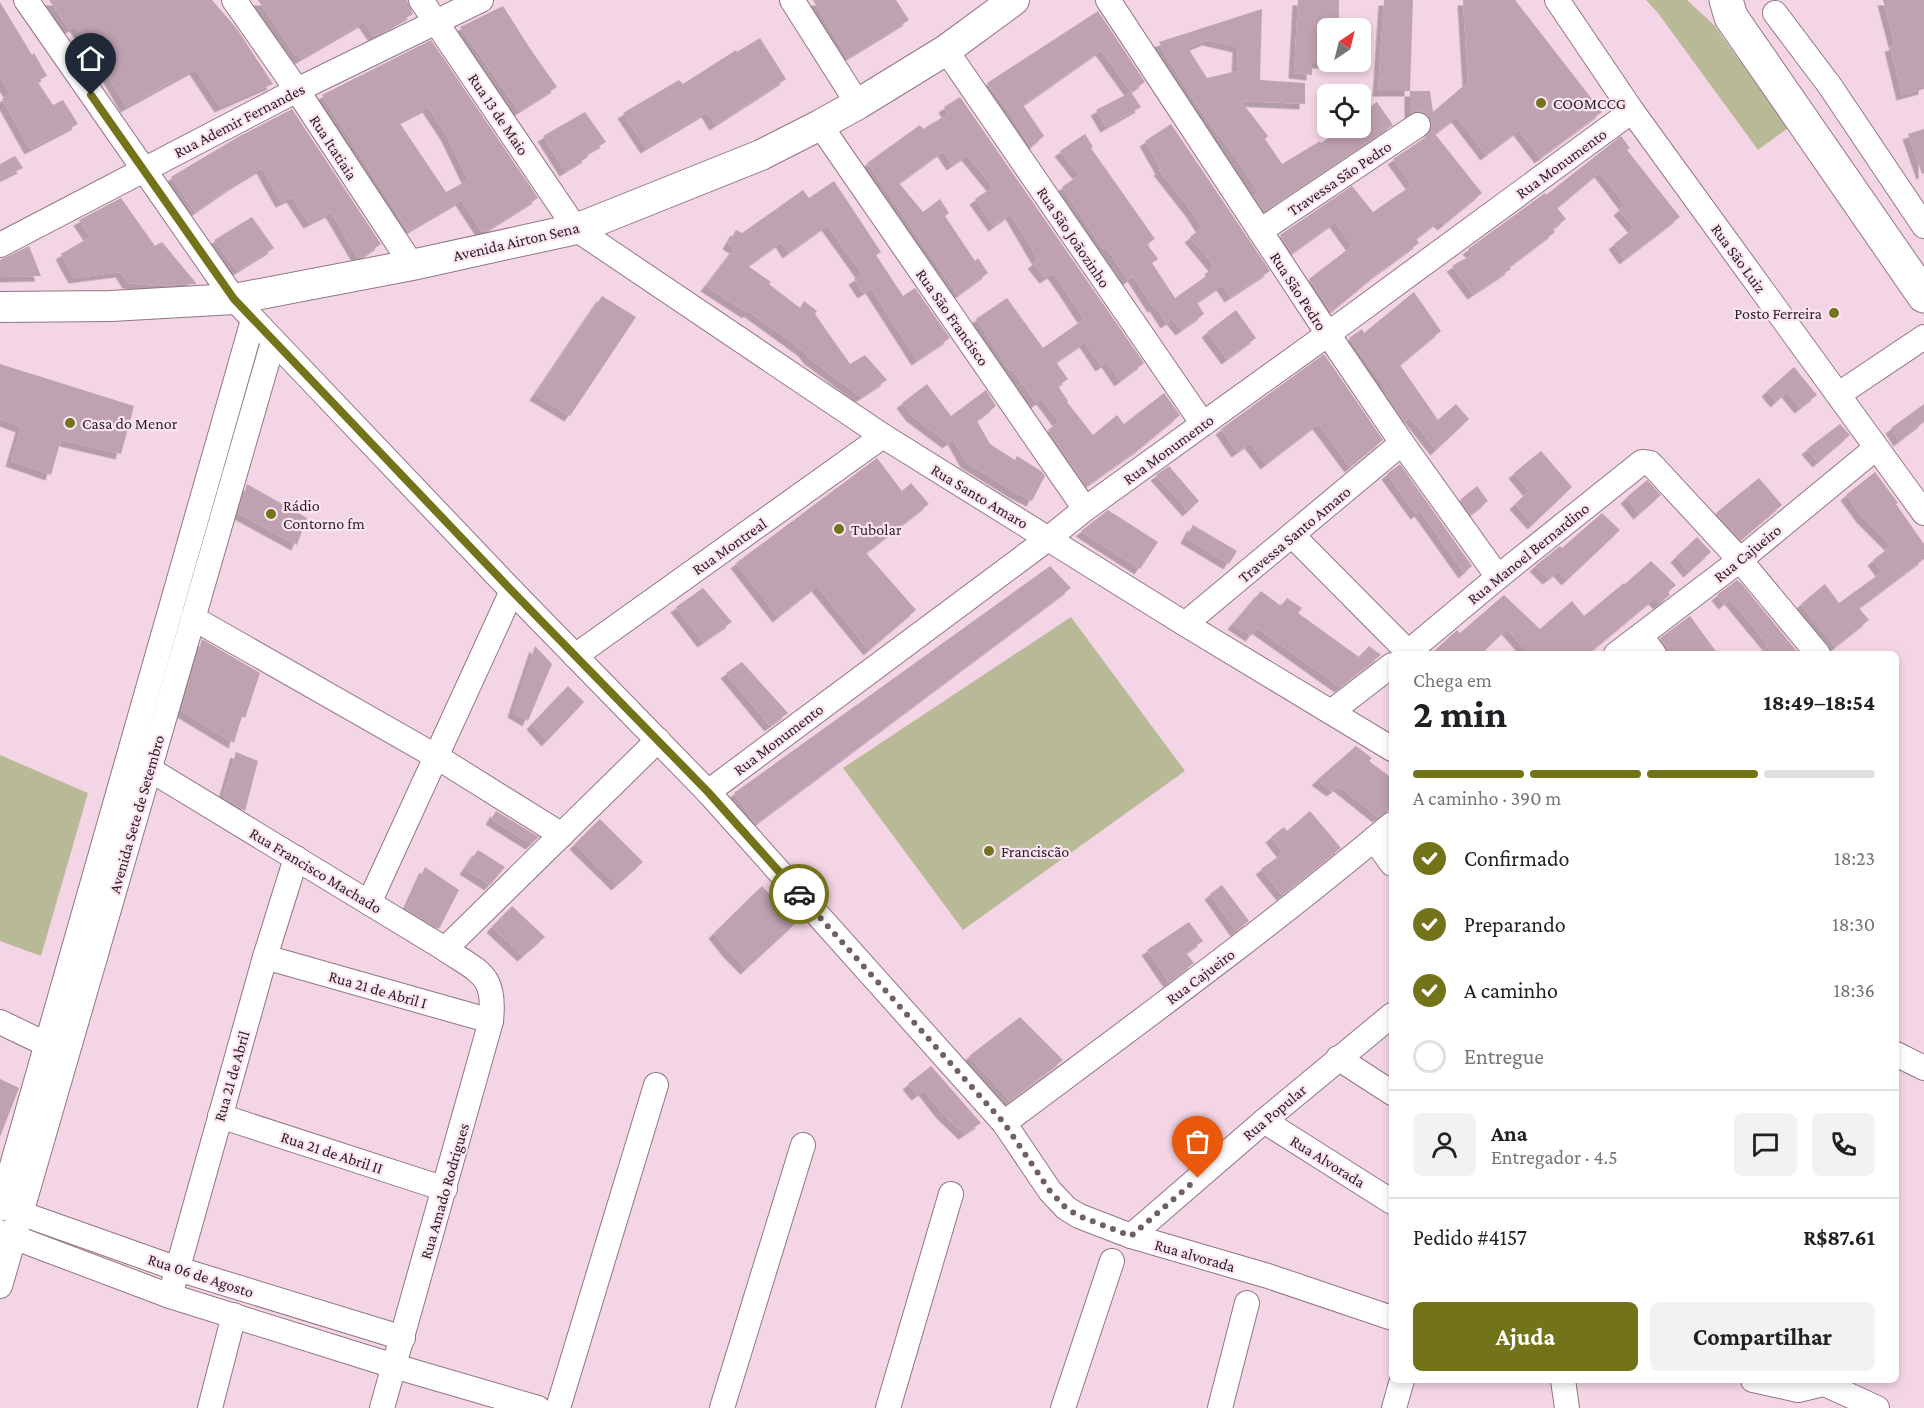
<!DOCTYPE html>
<html lang="pt">
<head>
<meta charset="utf-8">
<style>
  body { margin:0; font-family:"Crimson Pro",serif; background:#f2f2f2; color:#202124; height:100vh; display:flex; flex-direction:column; font-size:22px; white-space:nowrap }
  * { box-sizing:border-box; margin:0 }
  p { font-size:20px; color:#757577 }
  .icon { flex:none; width:33px; height:33px; fill:none; stroke:currentColor; stroke-width:2; stroke-linecap:round; stroke-linejoin:round }
  .map { position:relative; flex:1; overflow:hidden }
  .drawer { position:absolute; left:1389px; top:651px; width:510px; height:732px; display:flex; flex-direction:column; background:#fff; border-radius:9px; box-shadow:0 3px 9px #0003 }
  .drawer>* { flex:none }
  .needle { width:39px; rotate:35deg }
  .tools { position:absolute; left:1317px; top:18px; display:grid; gap:12px }
  .tools a { display:grid; place-items:center; width:54px; height:54px; border-radius:9px; background:#fff; box-shadow:0 3px 9px #0003; font-size:30px }
  .pin { position:absolute; display:grid; place-items:center; width:51px; height:51px; color:#fff; margin:-62px -26px; border-radius:50% 50% 50% 0; rotate:-45deg; box-shadow:0 0 6px #0007 }
  .pin .icon { rotate:45deg }
  .courier { position:absolute; display:grid; place-items:center; width:60px; height:60px; margin:-30px; border:4px solid #737419; border-radius:50%; background:#fff; color:#222; box-shadow:0 2px 8px #0007 }
  .overview em { font-style:normal; font-weight:700 }
  .overview div { display:flex; flex-direction:column-reverse }
  .overview { display:flex; align-items:center; justify-content:space-between; height:102px; padding:0 24px }
  h1 { font-size:39px; font-weight:700; line-height:45px }
  .bar { display:grid; grid-template-columns:repeat(4,1fr); gap:9px 6px; align-content:center; height:72px; padding:0 24px }
  .bar i { height:8px; border-radius:4px; background:#e0e0e0 }
  .bar .on { background:#737419 }
  .bar p { grid-column:span 4 }
  .line { display:flex; align-items:center; gap:15px; padding:0 24px; border-top:2px solid #e0e0e0 }
  .line div { flex:1 }
  .round { display:grid; place-items:center; flex:none; width:63px; height:63px; border-radius:9px; background:#f2f2f2 }
  ol { padding:0 24px; list-style:none }
  li { display:flex; align-items:center; gap:18px; height:66px }
  li p { margin-inline-start:auto }
  li .icon { padding:6px; border-radius:50%; background:#737419; color:#fff; stroke-width:4 }
  li:last-child { color:#757577 }
  li i { width:33px; height:33px; border:3px solid #e0e0e0; border-radius:50% }
  .cta { display:flex; gap:12px; margin-top:auto; padding:12px 24px }
  .cta a { flex:1; height:69px; border-radius:9px; background:#737419; color:#fff; font-size:24px; font-weight:700; line-height:69px; text-align:center }
  .cta a+a { background:#f2f2f2; color:#202124 }
  .map>svg:first-child { display:block }
  .green { fill:#b8ba97 }
  .building { fill:#bfa2b1; fill-rule:evenodd; filter:url(#shadow) }
  .lines { fill:none; stroke-linecap:round; stroke-linejoin:round }
  .minor-casing { stroke:#927685; stroke-width:26 }
  .major-casing { stroke:#927685; stroke-width:32 }
  .highway-casing { stroke:#927685; stroke-width:35 }
  .minor { stroke:#fff; stroke-width:24 }
  .major { stroke:#fff; stroke-width:30 }
  .highway { stroke:#fff; stroke-width:33 }
  .done { stroke:#705e68; stroke-width:6; stroke-dasharray:0 10.8 }
  .route { stroke:#737419; stroke-width:8 }
  .poi-dot { fill:#737419; stroke:#fde4f1; stroke-width:2 }
  .labels { text-anchor:middle; stroke-width:4.5; stroke-linejoin:round; paint-order:stroke }
  .poi-label { font-size:16px; fill:#291e24; stroke:#fde4f1; text-anchor:start }
  .street-label { font-size:16px; fill:#291e24; stroke:#fde4f1 }
</style>
</head>
<body>
<div class="map">
<svg width="1924" height="1408" viewBox="0 0 1924 1408">
  <defs>
    <filter id="shadow"><feDropShadow dx="-5.5" dy="5.5" stdDeviation="0" flood-color="#0004"/></filter>
  </defs>
  <rect width="100%" height="100%" fill="#f4d5e5"/>
  <g class="green">
    <path d="M1646,0H1687L1714,25L1788,128L1758,150L1658,13Z"/>
    <path d="M1071,617L1185,771L963,930L843,768Z"/>
    <path d="M0,755L88,793L41,956L0,941Z"/>
  </g>
  <g class="building">
    <path d="M49,0H212L237,29L273,84L220,107L195,69L126,107L103,67L75,26L69,29Z"/>
    <path d="M258,0H407L413,14L374,36L364,22L300,59L298,55L296,56Z"/>
    <path d="M813,0H896L909,20L847,58Z"/>
    <path d="M1298,0H1339V28H1328V63H1312V75L1294,73Z"/>
    <path d="M1384,0H1413L1410,91H1378Z"/>
    <path d="M1463,0H1515L1602,112L1540,158L1519,130L1486,155L1457,117L1435,134L1482,193L1443,225L1439,221L1416,239L1419,243L1378,273L1331,312L1309,279L1352,246L1335,222L1292,253L1280,235L1352,186L1373,212L1412,185L1393,159L1426,137L1430,132L1432,125L1430,118L1425,113L1418,111L1410,113V91H1430L1433,112L1468,82Z"/>
    <path d="M1883,0H1924V89L1902,95L1890,46L1895,45Z"/>
    <path d="M0,2L32,55L34,53L47,76L37,81L53,105L63,100L78,124L30,149L2,99L10,94L0,77Z"/>
    <path d="M503,6L531,50L557,87L519,111L460,27Z"/>
    <path d="M1262,9L1260,80L1305,83V104L1241,101L1268,136L1265,139L1282,164L1320,141L1321,143L1342,128H1360V114L1377,102L1393,125L1264,211L1254,196L1259,193L1229,149L1200,110L1166,56L1159,42ZM1208,40L1238,47L1237,71L1207,78L1188,48Z"/>
    <path d="M1098,11L1145,82L1131,92L1101,50L1023,105L1044,136L1031,147L1009,112L987,83Z"/>
    <path d="M760,38L786,79L715,125L707,112L646,148L623,113L679,80L683,84L736,50L737,52Z"/>
    <path d="M431,40L538,198L484,232H482L461,200L408,231L322,95ZM428,107L447,136L468,180L446,192L399,122Z"/>
    <path d="M1131,92L1141,107L1106,127L1096,110Z"/>
    <path d="M960,97L1144,363L1120,381L1107,362L1101,366L1085,342L1056,362L1068,379L1058,386L1068,401L1067,402L1093,435L1117,415L1124,424L1164,393L1180,415L1140,448L1086,486L1048,430L1059,422L1042,399L1036,403L1012,369L1010,371L976,319L1007,298L1043,348L1084,319L1063,287L1053,273L1045,278L1033,263L1038,260L1011,214L994,226L975,199L993,187L967,155L952,165L943,151L899,183L923,212L940,199L949,213L945,216L975,261L978,258L988,273L958,295L867,163L920,125L923,129L948,114L944,107Z"/>
    <path d="M292,109L381,244L362,257L358,258L331,212L309,223L292,197L281,202L262,168L234,185L195,212L171,177L238,137Z"/>
    <path d="M585,112L606,142L586,154L588,157L565,171L543,136Z"/>
    <path d="M1171,124L1270,271L1230,297L1222,285L1197,302L1204,314L1181,330L1172,319L1166,323L1155,306L1153,307L1133,276L1128,280L1106,247L1103,249L1062,187L1079,175L1060,151L1085,134L1093,147L1091,148L1155,239L1147,244L1158,259L1152,263L1175,298L1212,272L1210,269L1214,266L1190,237L1202,228L1192,212L1159,170L1161,169L1145,141Z"/>
    <path d="M1924,129V173L1922,174L1908,134Z"/>
    <path d="M1621,136L1630,148L1627,150L1680,217L1625,259L1614,244L1634,228L1619,210L1625,205L1600,172L1557,208L1566,219L1553,229L1555,232L1509,267L1511,269L1473,294L1452,266L1473,254L1468,249L1545,193L1546,195Z"/>
    <path d="M15,156L23,168L0,179V164Z"/>
    <path d="M834,181L881,252L876,255L903,296L915,288L950,338L917,360L871,288L863,293L854,279L862,274L827,225L788,253L781,242L748,266L771,282L769,284L800,308L804,301L817,311L815,314L850,364L865,355L887,380L861,397L809,358L804,351L749,311L748,313L706,286L735,248L728,244L736,230L742,233L803,190L809,198Z"/>
    <path d="M121,198L155,246L162,242L197,284L156,286L128,283L121,272L74,278L61,254L90,237L79,220Z"/>
    <path d="M252,217L274,248L237,271L214,240Z"/>
    <path d="M29,246L41,276L0,277V260Z"/>
    <path d="M1414,292L1441,331L1400,365L1438,420L1456,404L1469,419L1436,450L1410,417L1405,422L1385,393L1387,391L1382,383L1349,338L1362,329L1364,333Z"/>
    <path d="M602,296L636,317L570,416L535,395Z"/>
    <path d="M1236,310L1256,338L1227,359L1207,332Z"/>
    <path d="M1324,354L1383,440L1350,467L1318,424L1266,464L1250,443L1237,452L1221,429Z"/>
    <path d="M0,364L134,406L121,454L61,440L51,475L11,461L21,427L0,419Z"/>
    <path d="M1794,367L1817,395L1800,408L1787,392L1776,402L1767,391Z"/>
    <path d="M927,384L951,416L986,390L996,406L977,421L990,444L1015,460L1017,456L1041,471L1045,476L1032,501L1016,493L966,462L953,439L948,443L912,416L902,403Z"/>
    <path d="M1924,404V422L1899,441L1891,428Z"/>
    <path d="M1840,424L1850,435L1818,462L1807,449Z"/>
    <path d="M1541,451L1572,487L1533,524L1515,504L1529,491L1514,473Z"/>
    <path d="M877,458L902,491L911,483L929,504L866,553L916,610L869,650L817,586L778,617L736,563Z"/>
    <path d="M1400,464L1472,566L1464,573L1420,511L1416,514L1387,474Z"/>
    <path d="M1169,466L1199,501L1188,511L1156,475Z"/>
    <path d="M1875,472L1898,503L1896,504L1924,544V559L1859,608L1869,620L1835,647L1801,604L1825,584L1839,603L1882,572L1873,560L1891,546L1862,517L1846,495Z"/>
    <path d="M1759,478L1782,505L1741,540L1716,513Z"/>
    <path d="M1647,480L1661,495L1639,514L1626,498Z"/>
    <path d="M247,484L307,518L297,545L238,513Z"/>
    <path d="M1477,486L1488,501L1471,515L1460,500Z"/>
    <path d="M1108,510L1158,542L1140,569L1081,531Z"/>
    <path d="M1602,513L1620,530L1567,580L1559,571L1548,579L1535,566L1560,546L1562,548Z"/>
    <path d="M1193,525L1237,551L1229,564L1186,538Z"/>
    <path d="M1697,537L1711,552L1689,572L1676,557Z"/>
    <path d="M1651,561L1676,585L1668,592L1670,595L1659,604L1654,599L1588,654H1529L1507,629L1481,654H1431L1457,630L1460,633L1504,595L1540,629L1572,601L1584,616L1624,583L1625,584Z"/>
    <path d="M1050,566L1071,588L756,824L754,822L734,793Z"/>
    <path d="M1737,580L1741,583L1799,654H1758L1768,645L1730,599L1724,604L1717,595Z"/>
    <path d="M703,588L732,622L703,642L676,607Z"/>
    <path d="M1261,591L1281,606L1287,598L1302,608L1298,613L1359,657L1369,646L1381,655L1340,687L1257,628L1251,636L1233,624Z"/>
    <path d="M1690,616L1718,654H1668L1666,646L1660,638Z"/>
    <path d="M202,639L260,673L245,718L242,716L234,743L181,711Z"/>
    <path d="M535,646L552,664L528,721L513,712Z"/>
    <path d="M742,662L788,713L770,726L726,673Z"/>
    <path d="M568,686L584,702L547,741L532,724Z"/>
    <path d="M1356,746L1372,758L1369,761L1392,778V808L1378,817L1339,786L1332,791L1317,780Z"/>
    <path d="M236,752L258,761L245,811L223,797Z"/>
    <path d="M496,811L539,837L531,844L491,819Z"/>
    <path d="M1310,811L1341,848L1282,895L1261,869L1283,853L1271,837L1284,827L1287,831Z"/>
    <path d="M600,819L643,862L617,885L575,844Z"/>
    <path d="M478,850L505,867L490,885L465,869Z"/>
    <path d="M425,867L459,890L439,929L406,909Z"/>
    <path d="M1222,885L1249,921L1236,931L1210,894Z"/>
    <path d="M762,886L796,923L746,969L729,952L714,933Z"/>
    <path d="M512,906L545,937L523,956L492,927Z"/>
    <path d="M1189,922L1203,941L1186,953L1194,963L1169,982L1147,950Z"/>
    <path d="M1020,1017L1063,1060L1010,1101L969,1056Z"/>
    <path d="M931,1066L981,1123L964,1134L942,1113L924,1090L917,1095L908,1084Z"/>
    <path d="M0,1079L19,1088L0,1137Z"/>
  </g>
  <g class="lines">
    <defs>
      <g id="minor">
        <path d="M26,0L234,299L512,591L708,792L1004,1123L1050,1191L1066,1208L1079,1216L1131,1236L1268,1276L1392,1318"/>
        <path d="M234,0L297,90L412,265"/>
        <path d="M421,0L576,229L883,436L1185,624L1392,749"/>
        <path d="M792,0L858,104"/>
        <path d="M1108,0L1328,334L1402,443L1498,577"/>
        <path d="M1557,0L1632,111L1924,513"/>
        <path d="M1775,13L1830,86L1924,226"/>
        <path d="M946,50L1203,424"/>
        <path d="M820,125L1085,509"/>
        <path d="M1260,231L1418,125"/>
        <path d="M0,245L297,90L481,0"/>
        <path d="M1839,394L1924,337"/>
        <path d="M1292,535L1408,652"/>
        <path d="M193,618L437,757L562,835"/>
        <path d="M1185,624L1402,443"/>
        <path d="M1641,636L1654,654"/>
        <path d="M1406,654L1498,577L1642,462L1650,463L1653,466L1740,560L1818,654"/>
        <path d="M1616,654L1740,560L1876,448"/>
        <path d="M575,656L883,436"/>
        <path d="M1331,712L1392,665"/>
        <path d="M149,769L445,949C480,973 496,974 491,1021L382,1408"/>
        <path d="M708,792L1049,538L1085,509L1328,334L1632,111"/>
        <path d="M1374,839L1392,864"/>
        <path d="M369,903L512,591"/>
        <path d="M445,949L658,740"/>
        <path d="M265,957L491,1021"/>
        <path d="M0,1022L48,1045"/>
        <path d="M1896,1054L1924,1068"/>
        <path d="M1338,1058L1392,1093"/>
        <path d="M220,1116L445,1189"/>
        <path d="M1264,1121L1392,1202"/>
        <path d="M1004,1123C1135,1025 1267,929 1392,824"/>
        <path d="M0,1208L253,320"/>
        <path d="M6,1208L178,1269L403,1338"/>
        <path d="M0,1232L170,1296L394,1366L538,1408"/>
        <path d="M1131,1236L1264,1121L1392,1015"/>
        <path d="M0,1286L273,342"/>
        <path d="M170,1296L265,957L296,858"/>
        <path d="M1563,1380L1567,1408"/>
        <path d="M1753,1380L1798,1390L1823,1384"/>
        <path d="M1816,1380L1877,1408"/>
        <path d="M210,1408L234,1315"/>
        <path d="M558,1408L656,1085"/>
        <path d="M722,1408L803,1145"/>
        <path d="M888,1408L951,1194"/>
        <path d="M1063,1408L1112,1261"/>
        <path d="M1220,1408L1247,1303"/>
        <path d="M1394,1408L1402,1380"/>
      </g>
      <path id="major" d="M0,307L111,306L234,299L412,265L576,229L761,155L820,125L858,104L946,50L1014,0"/>
      <path id="highway" d="M1726,0L1731,17L1924,296"/>
    </defs>
    <use href="#minor" class="minor-casing"/>
    <use href="#major" class="major-casing"/>
    <use href="#highway" class="highway-casing"/>
    <use href="#minor" class="minor"/>
    <use href="#major" class="major"/>
    <use href="#highway" class="highway"/>
  </g>
  <g class="lines">
    <path class="done" d="M799,894L1004,1123L1050,1191L1066,1208L1079,1216L1131,1236L1198,1178"/>
    <path class="route" d="M91,95L234,299L512,591L708,792L799,894"/>
  </g>
  <g class="poi-dot">
    <circle cx="1541" cy="103" r="6"/>
    <circle cx="1834" cy="313" r="6"/>
    <circle cx="70" cy="423" r="6"/>
    <circle cx="271" cy="514" r="6"/>
    <circle cx="839" cy="529" r="6"/>
    <circle cx="989" cy="851" r="6"/>
  </g>
  <g class="labels">
    <g class="poi-label">
      <text x="1553" y="109">COOMCCG</text>
      <text x="1822" y="319" text-anchor="end">Posto Ferreira</text>
      <text x="82" y="429">Casa do Menor</text>
      <text x="283" y="511">Rádio<tspan x="283" dy="18">Contorno fm</tspan></text>
      <text x="851" y="535">Tubolar</text>
      <text x="1001" y="857">Franciscão</text>
    </g>
    <g class="street-label">
      <text transform="translate(499 114) rotate(56)" y="6">Rua 13 de Maio</text>
      <text transform="translate(239 120) rotate(-27)" y="6">Rua Ademir Fernandes</text>
      <text transform="translate(334 147) rotate(57)" y="6">Rua Itatiaia</text>
      <text transform="translate(1561 163) rotate(-36)" y="6">Rua Monumento</text>
      <text transform="translate(1339 178) rotate(-34)" y="6">Travessa São Pedro</text>
      <text transform="translate(1074 237) rotate(56)" y="6">Rua São Joãozinho</text>
      <text transform="translate(516 241) rotate(-13)" y="6">Avenida Airton Sena</text>
      <text transform="translate(1739 258) rotate(54)" y="6">Rua São Luiz</text>
      <text transform="translate(1299 291) rotate(57)" y="6">Rua São Pedro</text>
      <text transform="translate(953 317) rotate(55)" y="6">Rua São Francisco</text>
      <text transform="translate(1168 449) rotate(-36)" y="6">Rua Monumento</text>
      <text transform="translate(980 496) rotate(31)" y="6">Rua Santo Amaro</text>
      <text transform="translate(1294 534) rotate(-40)" y="6">Travessa Santo Amaro</text>
      <text transform="translate(729 546) rotate(-35)" y="6">Rua Montreal</text>
      <text transform="translate(1528 553) rotate(-39)" y="6">Rua Manoel Bernardino</text>
      <text transform="translate(1747 553) rotate(-39)" y="6">Rua Cajueiro</text>
      <text transform="translate(778 739) rotate(-37)" y="6">Rua Monumento</text>
      <text transform="translate(136 814) rotate(-74)" y="6">Avenida Sete de Setembro</text>
      <text transform="translate(316 870) rotate(31)" y="6">Rua Francisco Machado</text>
      <text transform="translate(1200 976) rotate(-37)" y="6">Rua Cajueiro</text>
      <text transform="translate(378 989) rotate(16)" y="6">Rua 21 de Abril I</text>
      <text transform="translate(231 1076) rotate(-74)" y="6">Rua 21 de Abril</text>
      <text transform="translate(1274 1112) rotate(-40)" y="6">Rua Popular</text>
      <text transform="translate(332 1152) rotate(18)" y="6">Rua 21 de Abril II</text>
      <text transform="translate(1328 1161) rotate(32)" y="6">Rua Alvorada</text>
      <text transform="translate(444 1191) rotate(-74)" y="6">Rua Amado Rodrigues</text>
      <text transform="translate(1195 1255) rotate(16)" y="6">Rua alvorada</text>
      <text transform="translate(201 1275) rotate(18)" y="6">Rua 06 de Agosto</text>
    </g>
  </g>
</svg>
<div class="tools">
<a><svg class="needle" viewBox="-14 -14 28 28"><path d="M0-13l5 13h-10z" fill="#e53935"/><path d="M0 13l5-13h-10z" fill="#757577"/></svg></a>
<a><svg class="icon" aria-label="locate" viewBox="0 0 24 24"><circle cx="12" cy="12" r="6"/><path d="M12 2v4M12 18v4M2 12h4M18 12h4"/></svg></a>
</div>
<div class="pin" style="left:1198px;top:1178px;background:#ea580c"><svg class="icon" aria-label="bag" viewBox="0 0 24 24"><path d="M5 8h14l-1 12H6zM9 8a3 3 0 0 1 6 0"/></svg></div>
<div class="pin" style="left:91px;top:95px;background:#1f2937"><svg class="icon" aria-label="home" viewBox="0 0 24 24"><path d="M3 11l9-7 9 7M6 9v11h12V9"/></svg></div>
<div class="courier" style="left:799px;top:894px"><svg class="icon" aria-label="car" viewBox="0 0 24 24"><path d="M5 17H2v-5l4-1 3-4h7l3 4 3 1v5h-3M9 17h6M6 11h13"/><circle cx="7" cy="17" r="2"/><circle cx="17" cy="17" r="2"/></svg></div>
<section class="drawer">
<div class="overview"><div><h1>2 min</h1><p>Chega em</p></div><em>18:49–18:54</em></div>
<div class="bar"><i class="on"></i><i class="on"></i><i class="on"></i><i></i><p>A caminho · 390 m</p></div>
<ol>
<li><svg class="icon" aria-label="check" viewBox="0 0 24 24"><path d="M5 12l5 5 9-10"/></svg>Confirmado<p>18:23</p></li>
<li><svg class="icon" aria-label="check" viewBox="0 0 24 24"><path d="M5 12l5 5 9-10"/></svg>Preparando<p>18:30</p></li>
<li><svg class="icon" aria-label="check" viewBox="0 0 24 24"><path d="M5 12l5 5 9-10"/></svg>A caminho<p>18:36</p></li>
<li><i></i>Entregue</li>
</ol>
<div class="line" style="height:108px"><a class="round"><svg class="icon" aria-label="person" viewBox="0 0 24 24"><circle cx="12" cy="8" r="4"/><path d="M4 21q1-7 8-7t8 7"/></svg></a><div><b>Ana</b><p>Entregador · 4.5</p></div><a class="round"><svg class="icon" aria-label="chat" viewBox="0 0 24 24"><path d="M4 5h16v11H9l-5 4z"/></svg></a><a class="round"><svg class="icon" aria-label="phone" viewBox="0 0 24 24"><path d="M5 4h4l2 5-3 2q2 4 5 5l2-3 5 2v4C11 20 4 13 5 4z"/></svg></a></div>
<div class="line" style="height:78px"><div>Pedido #4157</div><b>R$87.61</b></div>
<div class="cta"><a>Ajuda</a><a>Compartilhar</a></div>
</section>
</div>
</body>
</html>
